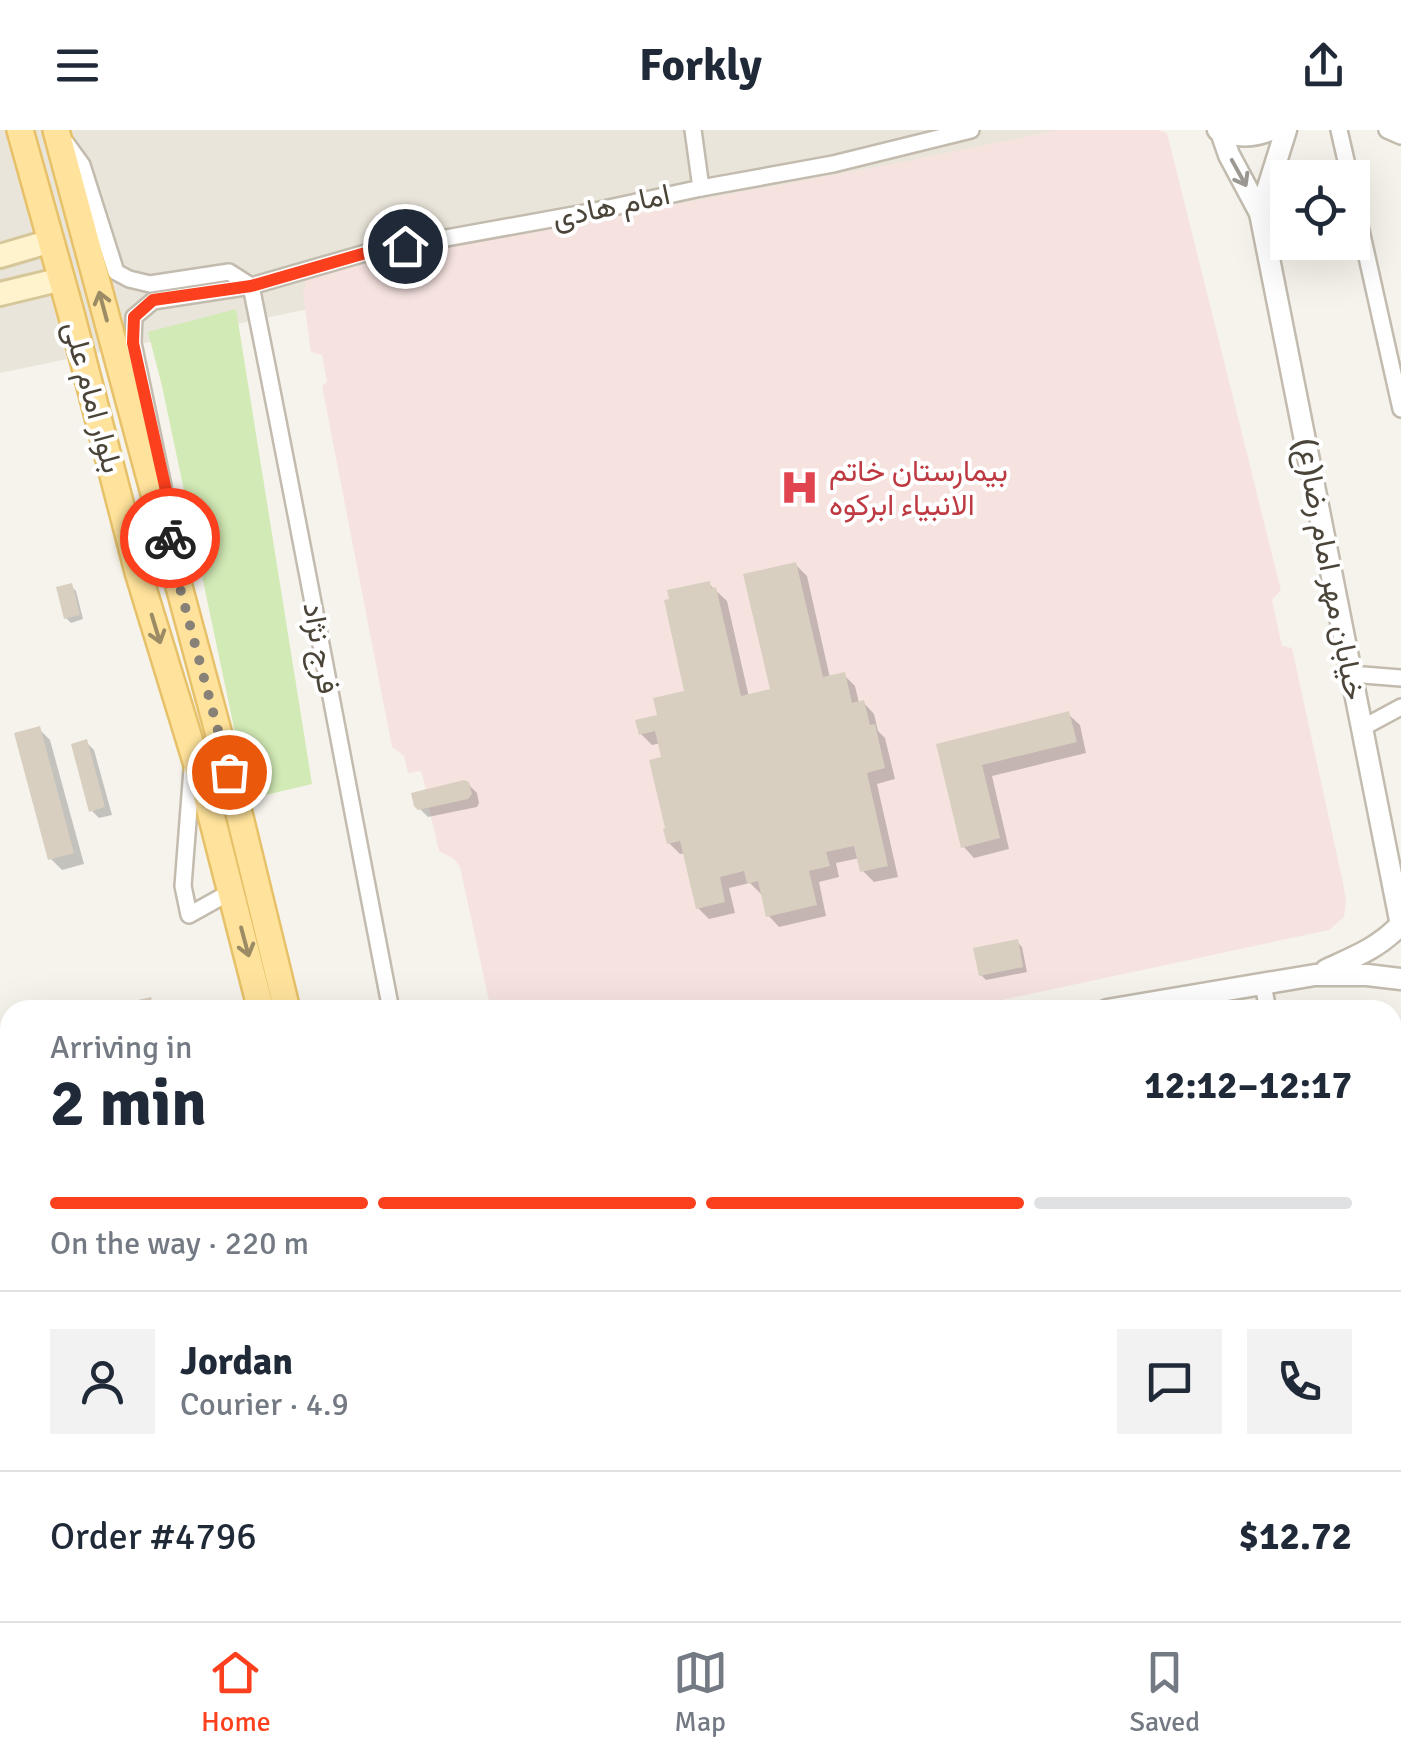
<!DOCTYPE html>
<html lang="en">
<head>
<meta charset="utf-8">
<style>
  body { margin:0; font-family:Signika,Vazirmatn,sans-serif; background:#f2f2f3; color:#1f2937; height:100vh; display:flex; flex-direction:column; font-size:38px; white-space:nowrap }
  * { box-sizing:border-box; margin:0 }
  p { font-size:32px; color:#747a83 }
  .icon { flex:none; width:55px; height:55px; fill:none; stroke:currentColor; stroke-width:2; stroke-linecap:round; stroke-linejoin:round }
  .map { position:relative; flex:1; overflow:hidden }
  .panel { position:absolute; left:0px; top:870px; width:1402px; height:622px; display:flex; flex-direction:column; background:#fff; border-radius:30px 30px 0 0; box-shadow:0 10px 40px #0002 }
  .panel>* { flex:none }
  .buttons { position:absolute; left:1270px; top:30px; display:grid; gap:20px }
  .buttons a { display:grid; place-items:center; width:100px; height:100px; border-radius:0px; background:#fff; box-shadow:0 10px 40px #0002; font-size:50px }
  .pin { position:absolute; display:grid; place-items:center; width:85px; height:85px; color:#fff; margin:-42px; border:5px solid #fff; border-radius:50%; box-shadow:0 2px 10px #0007 }
  .courier { position:absolute; display:grid; place-items:center; width:100px; height:100px; margin:-50px; border:8px solid #fc3f1d; border-radius:50%; background:#fff; color:#222; box-shadow:0 2px 12px #0007 }
  .overview em { font-style:normal; font-weight:700 }
  .overview div { display:flex; flex-direction:column-reverse }
  .overview { display:flex; align-items:center; justify-content:space-between; height:170px; padding:0 50px }
  h1 { font-size:65px; font-weight:700; line-height:75px }
  .bar { display:grid; grid-template-columns:repeat(4,1fr); gap:15px 10px; align-content:center; height:120px; padding:0 50px }
  .bar i { height:12px; border-radius:8px; background:#e0e1e3 }
  .bar .on { background:#fc3f1d }
  .bar p { grid-column:span 4 }
  .line { display:flex; align-items:center; gap:25px; padding:0 50px; border-top:2px solid #e0e1e3 }
  .line div { flex:1 }
  .round { display:grid; place-items:center; flex:none; width:105px; height:105px; border-radius:0px; background:#f2f2f3 }
  header { display:flex; justify-content:space-between; align-items:center; height:130px; padding:0 50px; background:#fff; font-size:45px; font-weight:700 }
  .tab-bar { display:flex; justify-content:space-around; align-items:center; height:140px; border-top:2px solid #e0e1e3; background:#fff; font-size:28px; color:#747a83 }
  .tab-bar a { display:grid; justify-items:center; gap:5px }
  .tab-bar .on { color:#fc3f1d }
  .map>svg:first-child { display:block }
  .residential { fill:#eae5da }
  .medical { fill:#f6e3e0 }
  .green { fill:#d2eab5 }
  .shadow { fill:#0003 }
  .building { fill:#d8cfc1 }
  .lines { fill:none; stroke-linecap:round; stroke-linejoin:round }
  .minor-casing { stroke:#c2bbae; stroke-width:20 }
  .tertiary-casing { stroke:#c2bbae; stroke-width:25 }
  .secondary-casing { stroke:#d6c79b; stroke-width:28 }
  .primary-casing { stroke:#e6c16a; stroke-width:30 }
  .minor { stroke:#fff; stroke-width:15 }
  .tertiary { stroke:#fff; stroke-width:20 }
  .secondary { stroke:#fff3cd; stroke-width:22 }
  .primary { stroke:#ffe39c; stroke-width:25 }
  .oneway { stroke:#9c9892 }
  .oneway2 { stroke:#9c8c66 }
  .done { stroke:#878178; stroke-width:10; stroke-dasharray:0 18 }
  .route { stroke:#fc3f1d; stroke-width:12 }
  .labels { text-anchor:middle; stroke-width:8; stroke-linejoin:round; paint-order:stroke }
  .street-label { font-size:30px; fill:#4b4439; stroke:#fff }
  .health-label { font-size:30px; fill:#be3a42; stroke:#fff; text-anchor:start }
</style>
</head>
<body>
<header><svg class="icon" aria-label="menu" viewBox="0 0 24 24"><path d="M4 6h16M4 12h16M4 18h16"/></svg>Forkly<svg class="icon" aria-label="share" viewBox="0 0 24 24"><path d="M12 15V3M7 8l5-5 5 5M5 13v7h14v-7"/></svg></header>
<div class="map">
<svg width="1401" height="1491" viewBox="0 0 1401 1491">
  <rect width="100%" height="100%" fill="#f6f3ec"/>
  <path class="residential" d="M0,0H1133V8L0,243Z"/>
  <path class="medical" d="M1058,0H1158L1167,3L1281,460L1272,470L1282,516L1292,518L1343,753L1346,770L1344,787L1329,800L955,880H491L460,737L454,729L439,721L429,678L418,680L414,676L412,667L414,663L426,659L421,641L408,643L404,626L392,617L322,256L327,252L322,225L311,222L303,164L306,149L318,140L888,35Z"/>
  <path class="green" d="M236,179L312,654L249,669L162,256L148,202Z"/>
  <g class="shadow">
    <path d="M796,435L807,446L830,548L844,545L855,556L859,573L863,572L874,584L878,601L885,608L895,649L877,654L898,747L874,752L863,741L860,728L836,733L839,747L819,752L826,786L779,797L768,785L763,763L761,764L750,753L729,758L735,783L709,789L698,778L686,723L680,724L669,713L664,629L661,613L652,615L641,604L687,563L709,454L727,471L749,567L773,561Z"/>
    <path d="M71,456L76,461L83,489L71,493L66,488Z"/>
    <path d="M1068,584L1080,595L1086,623L992,646L1009,719L974,728L963,716L939,615Z"/>
    <path d="M39,599L50,610L84,734L62,740L51,729Z"/>
    <path d="M86,612L94,620L112,685L99,688L91,680Z"/>
    <path d="M468,654L477,663L479,673L477,677L428,687L416,675Z"/>
    <path d="M1017,812L1022,817L1027,842L986,850L981,845Z"/>
    <path d="M844,872L849,880H832L831,875Z"/>
    <path d="M0,1058L5,1073L0,1074Z"/>
    <path d="M97,1482L103,1491H91L88,1484Z"/>
  </g>
  <g class="building">
    <path d="M796,432L823,547L845,542L852,573L864,570L870,595L875,594L885,638L867,643L888,736L860,742L854,716L826,722L830,736L809,741L817,775L766,787L758,751L747,754L744,741L720,747L725,772L696,779L680,711L667,714L663,699L665,698L649,630L661,627L655,601L639,605L635,590L657,585L653,568L684,561L664,470L669,469L667,460L710,451L711,458L716,457L741,566L770,559L743,444Z"/>
    <path d="M72,453L80,485L64,489L56,457Z"/>
    <path d="M1069,581L1077,612L982,635L1000,708L961,718L936,614Z"/>
    <path d="M40,596L74,723L48,730L14,603Z"/>
    <path d="M87,609L105,677L89,682L71,614Z"/>
    <path d="M464,650L469,652L472,664L468,669L418,680L414,676L411,663Z"/>
    <path d="M1018,809L1023,837L979,846L973,818Z"/>
    <path d="M151,867L154,880H117L116,875Z"/>
  </g>
  <g class="lines">
    <defs>
      <g id="minor">
        <path d="M693,0L701,58"/>
        <path d="M1339,0L1350,48"/>
        <path d="M1387,0L1401,6"/>
        <path d="M66,13L82,35L116,142L129,149L150,154L229,142L251,156L153,171L134,187L133,213L167,375"/>
        <path d="M1352,60L1401,279"/>
        <path d="M1351,544L1401,548"/>
        <path d="M1362,598L1401,577"/>
        <path d="M192,639L183,756L189,785L232,761"/>
        <path d="M1263,855L1268,880"/>
        <path d="M391,880C344,639 300,397 251,156L369,122L590,82L701,58L833,34L971,0"/>
        <path d="M508,1482L510,1491"/>
        <path d="M538,1482L540,1491"/>
        <path d="M1030,1482L1032,1491"/>
        <path d="M1323,1482L1324,1491"/>
      </g>
      <g id="tertiary">
        <path d="M1218,0C1236,7 1252,8 1270,0"/>
        <path d="M1221,2L1229,25L1260,83L1401,795"/>
        <path d="M1260,83L1286,0"/>
        <path d="M1326,840C1354,827 1379,818 1401,794"/>
        <path d="M1107,880L1315,845H1367L1401,849"/>
        <path d="M1157,1482L1158,1491"/>
      </g>
      <g id="secondary">
        <path d="M0,126L51,111"/>
        <path d="M0,164L62,149"/>
      </g>
      <g id="primary">
        <path d="M20,0L71,183L138,442L205,661L261,880"/>
        <path d="M56,0L229,642L287,880"/>
        <path d="M380,1482L382,1491"/>
        <path d="M408,1482L409,1491"/>
      </g>
    </defs>
    <use href="#minor" class="minor-casing"/>
    <use href="#tertiary" class="tertiary-casing"/>
    <use href="#secondary" class="secondary-casing"/>
    <use href="#primary" class="primary-casing"/>
    <use href="#minor" class="minor"/>
    <use href="#tertiary" class="tertiary"/>
    <use href="#secondary" class="secondary"/>
    <use href="#primary" class="primary"/>
  </g>
  <defs><path id="oneway-shaft" d="M-6 0H5M1.5-3L5.5 0L1.5 3" fill="none" stroke-width="1.6" stroke-linecap="round" stroke-linejoin="round" transform="scale(2.5)"/></defs>
  <use class="oneway" href="#oneway-shaft" transform="translate(1239 43) rotate(61)"/>
  <g class="oneway2">
    <use href="#oneway-shaft" transform="translate(103 176) rotate(-105)"/>
    <use href="#oneway-shaft" transform="translate(156 499) rotate(73)"/>
    <use href="#oneway-shaft" transform="translate(245 812) rotate(75)"/>
  </g>
  <g class="lines">
    <path class="done" d="M170,408L171,424L229,642"/>
    <path class="route" d="M170,408L167,365L133,213L134,187L153,170L251,156L369,122L405,116"/>
  </g>
  <defs>
    <symbol id="hospital-bare" viewBox="-9 -9 18 18"><path d="M-5-5h3v3.5h4V-5h3V5h-3V1.5h-4V5h-3Z" fill="#e0444e" stroke="#fff" stroke-width="2.5" paint-order="stroke"/></symbol>
  </defs>
  <g fill-rule="evenodd">
    <use href="#hospital-bare" x="772" y="330" width="55" height="55"/>
  </g>
  <g class="labels">
    <g class="street-label">
      <text transform="translate(611 76) rotate(-12)" y="10">امام هادی</text>
      <text transform="translate(93 267) rotate(75)" y="10">بلوار امام علی</text>
      <text transform="translate(1330 439) rotate(79)" y="10">خیابان مهر امام رضا(ع)</text>
      <text transform="translate(321 518) rotate(80)" y="10">فرج نژاد</text>
    </g>
    <g class="health-label">
      <text x="829" y="351">بیمارستان خاتم<tspan x="829" dy="34">الانبیاء ابرکوه</tspan></text>
    </g>
  </g>
</svg>
<div class="buttons">
<a><svg class="icon" aria-label="locate" viewBox="0 0 24 24"><circle cx="12" cy="12" r="6"/><path d="M12 2v4M12 18v4M2 12h4M18 12h4"/></svg></a>
</div>
<div class="pin" style="left:229px;top:642px;background:#ea580c"><svg class="icon" aria-label="bag" viewBox="0 0 24 24"><path d="M5 8h14l-1 12H6zM9 8a3 3 0 0 1 6 0"/></svg></div>
<div class="pin" style="left:405px;top:116px;background:#1f2937"><svg class="icon" aria-label="home" viewBox="0 0 24 24"><path d="M3 11l9-7 9 7M6 9v11h12V9"/></svg></div>
<div class="courier" style="left:170px;top:408px"><svg class="icon" aria-label="bike" viewBox="0 0 24 24"><circle cx="6" cy="16" r="4"/><circle cx="18" cy="16" r="4"/><path d="M6 16l4-8h5l3 8M10 8l3 8H6M13 5h3"/></svg></div>
<section class="panel">
<div class="overview"><div><h1>2 min</h1><p>Arriving in</p></div><em>12:12–12:17</em></div>
<div class="bar"><i class="on"></i><i class="on"></i><i class="on"></i><i></i><p>On the way · 220 m</p></div>
<div class="line" style="height:180px"><a class="round"><svg class="icon" aria-label="person" viewBox="0 0 24 24"><circle cx="12" cy="8" r="4"/><path d="M4 21q1-7 8-7t8 7"/></svg></a><div><b>Jordan</b><p>Courier · 4.9</p></div><a class="round"><svg class="icon" aria-label="chat" viewBox="0 0 24 24"><path d="M4 5h16v11H9l-5 4z"/></svg></a><a class="round"><svg class="icon" aria-label="phone" viewBox="0 0 24 24"><path d="M5 4h4l2 5-3 2q2 4 5 5l2-3 5 2v4C11 20 4 13 5 4z"/></svg></a></div>
<div class="line" style="height:130px"><div>Order #4796</div><b>$12.72</b></div>
</section>
</div>
<nav class="tab-bar">
<a class="on"><svg class="icon" aria-label="home" viewBox="0 0 24 24"><path d="M3 11l9-7 9 7M6 9v11h12V9"/></svg>Home</a>
<a><svg class="icon" aria-label="map" viewBox="0 0 24 24"><path d="M3 6l6-2 6 2 6-2v14l-6 2-6-2-6 2zM9 4v14M15 6v14"/></svg>Map</a>
<a><svg class="icon" aria-label="saved" viewBox="0 0 24 24"><path d="M7 4h10v16l-5-4-5 4z"/></svg>Saved</a>
</nav>
</body>
</html>
